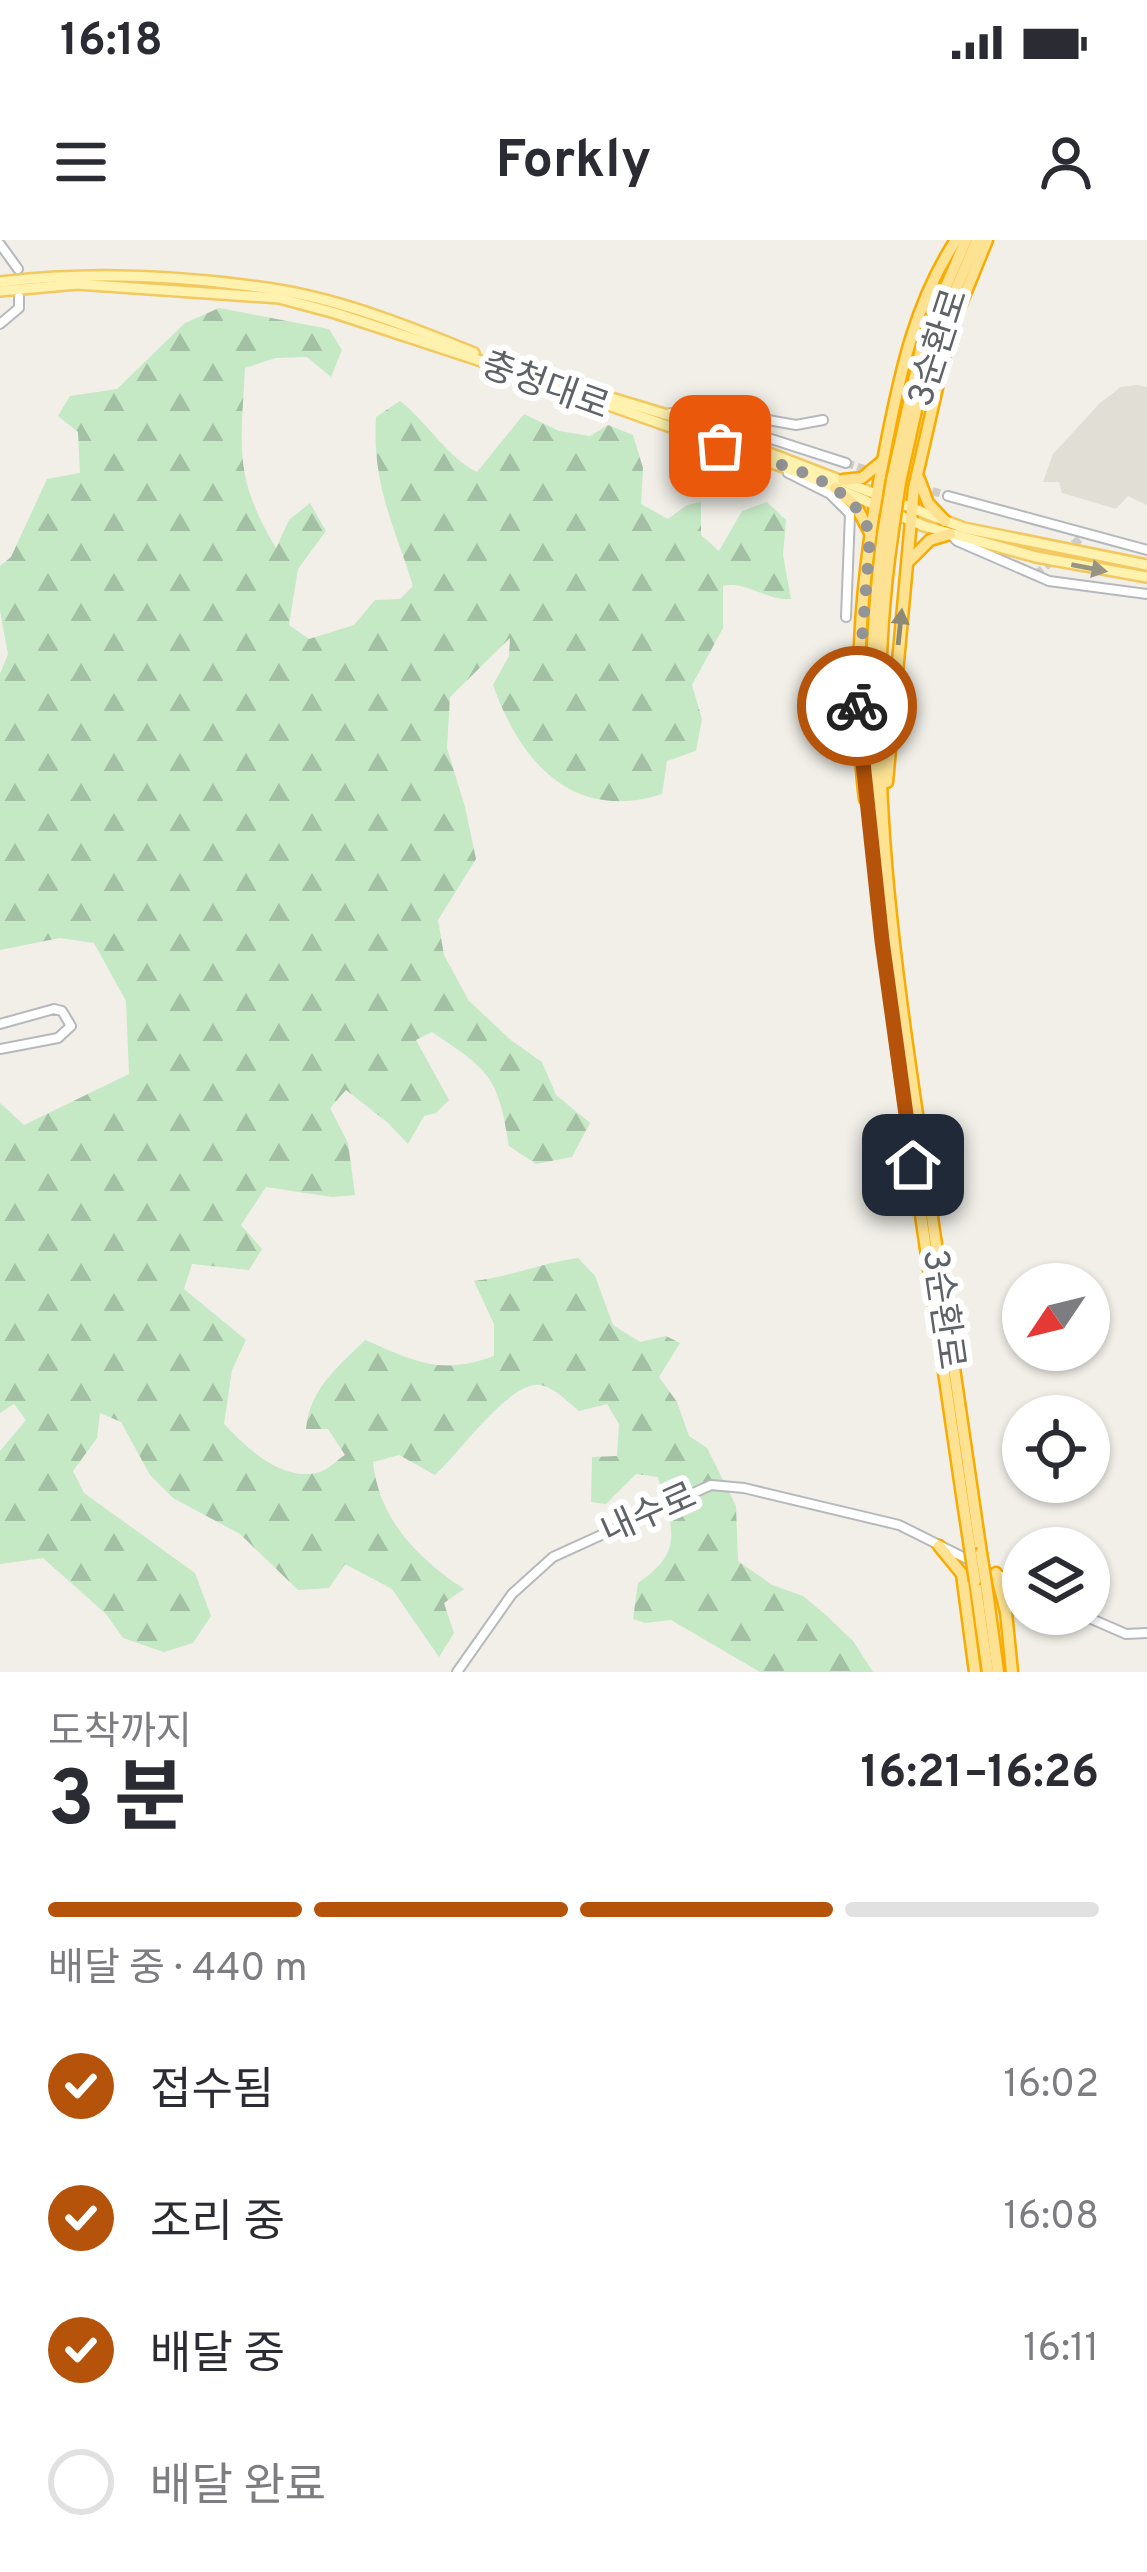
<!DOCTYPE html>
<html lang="ko">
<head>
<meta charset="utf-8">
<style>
  body { margin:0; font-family:Overpass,"Noto Sans KR",sans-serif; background:#f2f2f3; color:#2b2b33; height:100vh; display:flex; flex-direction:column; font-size:45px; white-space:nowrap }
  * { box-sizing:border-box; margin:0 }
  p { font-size:39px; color:#7c7c81 }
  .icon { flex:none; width:66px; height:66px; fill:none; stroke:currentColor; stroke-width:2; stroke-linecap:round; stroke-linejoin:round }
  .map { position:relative; height:1432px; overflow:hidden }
  .panel { display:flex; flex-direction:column; background:#fff; flex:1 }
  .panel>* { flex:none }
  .needle { width:78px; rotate:235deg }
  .buttons { position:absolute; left:1002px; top:1023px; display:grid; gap:24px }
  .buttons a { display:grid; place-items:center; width:108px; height:108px; border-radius:50%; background:#fff; box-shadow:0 3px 9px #0004; font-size:60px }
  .pin { position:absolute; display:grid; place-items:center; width:102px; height:102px; color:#fff; margin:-51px; border-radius:24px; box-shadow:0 6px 18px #0006 }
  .courier { position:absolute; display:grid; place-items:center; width:120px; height:120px; margin:-60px; border:9px solid #b45309; border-radius:50%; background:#fff; color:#222; box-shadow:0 3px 15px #0007 }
  .summary em { font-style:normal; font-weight:700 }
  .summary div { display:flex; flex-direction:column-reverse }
  .summary { display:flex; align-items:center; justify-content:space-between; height:204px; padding:0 48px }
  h1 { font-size:78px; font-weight:700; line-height:90px }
  .bar { display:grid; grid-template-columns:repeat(4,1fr); gap:18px 12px; align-content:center; height:144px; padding:0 48px }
  .bar i { height:15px; border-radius:9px; background:#e1e1e2 }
  .bar .current { background:#b45309 }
  .bar p { grid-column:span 4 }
  ol { padding:0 48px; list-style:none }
  li { display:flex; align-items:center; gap:36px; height:132px }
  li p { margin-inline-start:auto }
  li .icon { padding:12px; border-radius:50%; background:#b45309; color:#fff; stroke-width:4 }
  li:last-child { color:#7c7c81 }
  li i { width:66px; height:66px; border:6px solid #e1e1e2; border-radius:50% }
  .status { display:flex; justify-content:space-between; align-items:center; height:84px; padding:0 60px; background:#fff; direction:ltr }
  .status svg { height:33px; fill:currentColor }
  header { display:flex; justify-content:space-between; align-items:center; height:156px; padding:0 48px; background:#fff; font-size:54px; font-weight:700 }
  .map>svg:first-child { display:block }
  .education { fill:#e1ded6 }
  .forest { fill:url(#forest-firs) }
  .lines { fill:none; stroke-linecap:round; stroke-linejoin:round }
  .minor-tunnel { stroke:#ccccc8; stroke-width:8; stroke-dasharray:8 4; stroke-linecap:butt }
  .minor-casing { stroke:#b5b8bc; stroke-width:12 }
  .major-casing { stroke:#f2c960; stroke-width:14 }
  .highway-casing { stroke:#f9ab00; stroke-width:15 }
  .minor { stroke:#fff; stroke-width:8 }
  .major { stroke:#fff2af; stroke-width:9 }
  .highway { stroke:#fde293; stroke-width:10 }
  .highway-bridge-casing { stroke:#f9ab00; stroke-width:15; stroke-linecap:butt }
  .highway-bridge { stroke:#fde293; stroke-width:10 }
  .oneway { fill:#979581 }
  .oneway2 { fill:#8e8975 }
  .done { stroke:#929495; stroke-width:12; stroke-dasharray:0 21.6 }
  .route { stroke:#b45309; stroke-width:15 }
  .labels { text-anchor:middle; stroke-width:12; stroke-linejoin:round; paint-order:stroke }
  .street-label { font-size:36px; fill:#5f6368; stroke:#fff }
</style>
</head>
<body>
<div class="status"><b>16:18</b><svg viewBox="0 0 49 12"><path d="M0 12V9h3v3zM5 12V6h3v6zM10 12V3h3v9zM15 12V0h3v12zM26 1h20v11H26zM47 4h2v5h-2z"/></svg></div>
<header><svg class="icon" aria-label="menu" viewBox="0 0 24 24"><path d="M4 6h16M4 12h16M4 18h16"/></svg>Forkly<svg class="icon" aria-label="person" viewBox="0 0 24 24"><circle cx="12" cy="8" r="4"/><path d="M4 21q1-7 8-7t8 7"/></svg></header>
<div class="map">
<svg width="1147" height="1432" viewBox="0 0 1147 1432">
  <defs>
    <pattern id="forest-firs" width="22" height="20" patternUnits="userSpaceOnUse" patternTransform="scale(3)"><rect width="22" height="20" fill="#c5e8c5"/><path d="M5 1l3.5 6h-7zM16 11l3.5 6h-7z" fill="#a3c0a4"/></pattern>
  </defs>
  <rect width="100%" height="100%" fill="#f1efe8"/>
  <path class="education" d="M1138,145L1147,147V265L1128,256L1116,269L1062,253L1059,242H1043L1053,214L1100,163L1121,147Z"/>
  <path class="forest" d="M219,68L329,89L342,110L331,137L307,117L276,118L245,128C241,209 233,236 276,308L289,280L310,263L326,291L298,329L289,385L309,399L354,385L375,360L400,359L413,346C394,284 372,246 376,177L400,161C427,182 448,218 477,232L524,174L559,191L590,196L608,185L633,195L643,228L641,264L668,279L687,265L701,262V295L719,311L742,271L767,262L786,280L783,315L791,359C767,361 745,340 723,346V388L692,445L702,479L696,511L667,521L662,554C574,582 521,524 493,445L509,416L510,398L450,457L447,508L465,567L476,619L438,680L444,715L469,761L512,801L542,822L556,855L590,883L572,917L536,924L509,906C498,836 490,831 432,792L416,800L449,860L436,873L424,876L408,904L387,882L346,850L330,868L348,903L355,955L332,957L266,947L241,985L262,1009L249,1030L192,1024L184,1049L246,1100L232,1130L224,1184C247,1208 282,1243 320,1232C328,1230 338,1219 345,1215L328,1189H306C310,1148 338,1127 365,1100C415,1121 439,1136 494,1116V1084L474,1041C510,1037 542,1023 578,1018L595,1036L613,1085L640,1102L666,1096L680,1103L659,1137L677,1162L689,1196L707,1208L736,1266L738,1321L772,1345L803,1356L827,1376L853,1401L873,1432H760L671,1380L645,1383L633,1379L638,1343C687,1310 671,1287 658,1237L636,1234L606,1264L591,1262L592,1217L617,1216L619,1184L607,1164L579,1171C568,1162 554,1147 540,1145C509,1141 459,1214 435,1235L399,1215L373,1222C379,1279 417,1318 464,1349L444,1363L454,1393L439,1417L392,1349L345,1324L329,1348L298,1350L240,1294L173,1258L150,1235L121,1182L100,1173L97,1198L73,1231L84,1253L195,1333L211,1376L193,1403L164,1412L123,1398L106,1374L43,1318L0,1324V1211L26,1180L14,1164L0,1173V863L24,885L129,834L126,761L94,703L60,698L0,710V434L8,414L0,371V326L11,317L47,239L80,233L78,192L58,176L70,156L117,149L185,83Z"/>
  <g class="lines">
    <g class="minor-tunnel">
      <path d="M846,223L873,232"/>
      <path d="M898,240L948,256"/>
      <path d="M1036,334L1081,298L1082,290"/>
    </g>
    <defs>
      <g id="minor">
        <path d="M0,4L18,29"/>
        <path d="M0,84L19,68V57"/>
        <path d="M667,174L701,168L796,185L823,180"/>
        <path d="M697,182L737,188L846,223"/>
        <path d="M788,233L830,254L850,274L846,377"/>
        <path d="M948,256L1147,310"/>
        <path d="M951,295L957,301L1049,341L1147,354"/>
        <path d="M0,784L54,769L62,771L71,786L58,798L0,809"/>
        <path d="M995,1333L1023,1347"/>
        <path d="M1080,1374L1126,1394L1147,1393"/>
        <path d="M457,1432L512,1354L553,1317L711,1245L744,1248L899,1285L971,1321"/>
      </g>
      <g id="major">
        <path d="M0,42C90,31 189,36 279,50C345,61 413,88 474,113"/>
        <path d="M0,51L77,44L279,58L335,73L521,134L803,234L924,286L1036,317L1147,337"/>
        <path d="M558,142L681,179L964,288L1147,325"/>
      </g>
      <g id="highway">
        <path d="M919,239L928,263L945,281"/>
        <path d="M843,240L862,238L880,223"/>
        <path d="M892,240L923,100L966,0"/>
        <path d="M900,242L929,112L977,0"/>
        <path d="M835,248L856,266L869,291"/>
        <path d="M883,294C856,496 880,693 909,893C929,1032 949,1170 970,1308"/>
        <path d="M892,297C863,496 890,692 919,888C940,1029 960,1171 981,1313"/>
        <path d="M908,322L930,300L950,294"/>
        <path d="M887,542L914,248L950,91L987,0"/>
        <path d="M865,559C850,439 863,318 887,200C901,129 916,61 956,0"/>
        <path d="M939,1306L962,1334L975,1432"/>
        <path d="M996,1333L1006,1372L1012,1432"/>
        <path d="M975,1341L988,1432"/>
        <path d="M986,1344L998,1432"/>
        <path d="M1006,1372L1010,1364L1023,1357"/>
      </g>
    </defs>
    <use href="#minor" class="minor-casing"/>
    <use href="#major" class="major-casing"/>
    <use href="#highway" class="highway-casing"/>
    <use href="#minor" class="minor"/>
    <use href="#major" class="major"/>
    <use href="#highway" class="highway"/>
    <defs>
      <g id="highway-bridge">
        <path d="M883,294L892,240"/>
        <path d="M892,297L900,242"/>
        <path d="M970,1308L975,1341"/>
        <path d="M981,1313L986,1344"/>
      </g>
    </defs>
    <use href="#highway-bridge" class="highway-bridge-casing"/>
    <use href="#highway-bridge" class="highway-bridge"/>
  </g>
  <defs><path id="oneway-solid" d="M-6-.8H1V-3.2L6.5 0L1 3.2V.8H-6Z" transform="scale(3)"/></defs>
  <use class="oneway" href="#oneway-solid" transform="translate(1089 328) rotate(11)"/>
  <use class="oneway2" href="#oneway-solid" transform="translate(900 387) rotate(-84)"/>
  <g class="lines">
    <path class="done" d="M720,206C771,224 855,235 870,296L857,466"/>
    <path class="route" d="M857,466L882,701L913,925"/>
  </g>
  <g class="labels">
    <g class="street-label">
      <text transform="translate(936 107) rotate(-72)" y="13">3순환로</text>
      <text transform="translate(546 144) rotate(20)" y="13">충청대로</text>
      <text transform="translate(945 1069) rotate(82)" y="13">3순환로</text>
      <text transform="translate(648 1272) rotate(-24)" y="13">내수로</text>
    </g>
  </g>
</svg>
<div class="buttons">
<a><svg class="needle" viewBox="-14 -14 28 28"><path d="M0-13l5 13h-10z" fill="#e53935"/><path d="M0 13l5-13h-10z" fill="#7c7c81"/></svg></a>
<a><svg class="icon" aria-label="locate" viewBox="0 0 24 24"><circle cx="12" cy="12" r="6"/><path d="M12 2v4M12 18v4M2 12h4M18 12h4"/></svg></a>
<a><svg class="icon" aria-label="layers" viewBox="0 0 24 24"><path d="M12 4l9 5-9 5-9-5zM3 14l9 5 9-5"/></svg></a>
</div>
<div class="pin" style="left:720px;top:206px;background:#ea580c"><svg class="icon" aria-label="bag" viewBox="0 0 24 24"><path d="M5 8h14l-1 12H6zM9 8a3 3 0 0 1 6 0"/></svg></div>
<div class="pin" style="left:913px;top:925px;background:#1f2937"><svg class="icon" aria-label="home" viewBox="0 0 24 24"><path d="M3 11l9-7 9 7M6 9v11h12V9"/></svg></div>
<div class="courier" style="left:857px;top:466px"><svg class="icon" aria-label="bike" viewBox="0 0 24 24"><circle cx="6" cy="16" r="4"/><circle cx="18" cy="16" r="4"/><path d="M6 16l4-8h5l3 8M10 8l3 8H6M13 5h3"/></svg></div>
</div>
<section class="panel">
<div class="summary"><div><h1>3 분</h1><p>도착까지</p></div><em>16:21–16:26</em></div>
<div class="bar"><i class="current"></i><i class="current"></i><i class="current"></i><i></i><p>배달 중 · 440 m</p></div>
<ol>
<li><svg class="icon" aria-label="check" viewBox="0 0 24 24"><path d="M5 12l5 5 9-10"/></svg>접수됨<p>16:02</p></li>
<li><svg class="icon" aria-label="check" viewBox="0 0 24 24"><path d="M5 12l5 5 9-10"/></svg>조리 중<p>16:08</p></li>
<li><svg class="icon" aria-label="check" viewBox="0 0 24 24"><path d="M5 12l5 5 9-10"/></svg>배달 중<p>16:11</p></li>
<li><i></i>배달 완료</li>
</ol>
</section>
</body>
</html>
